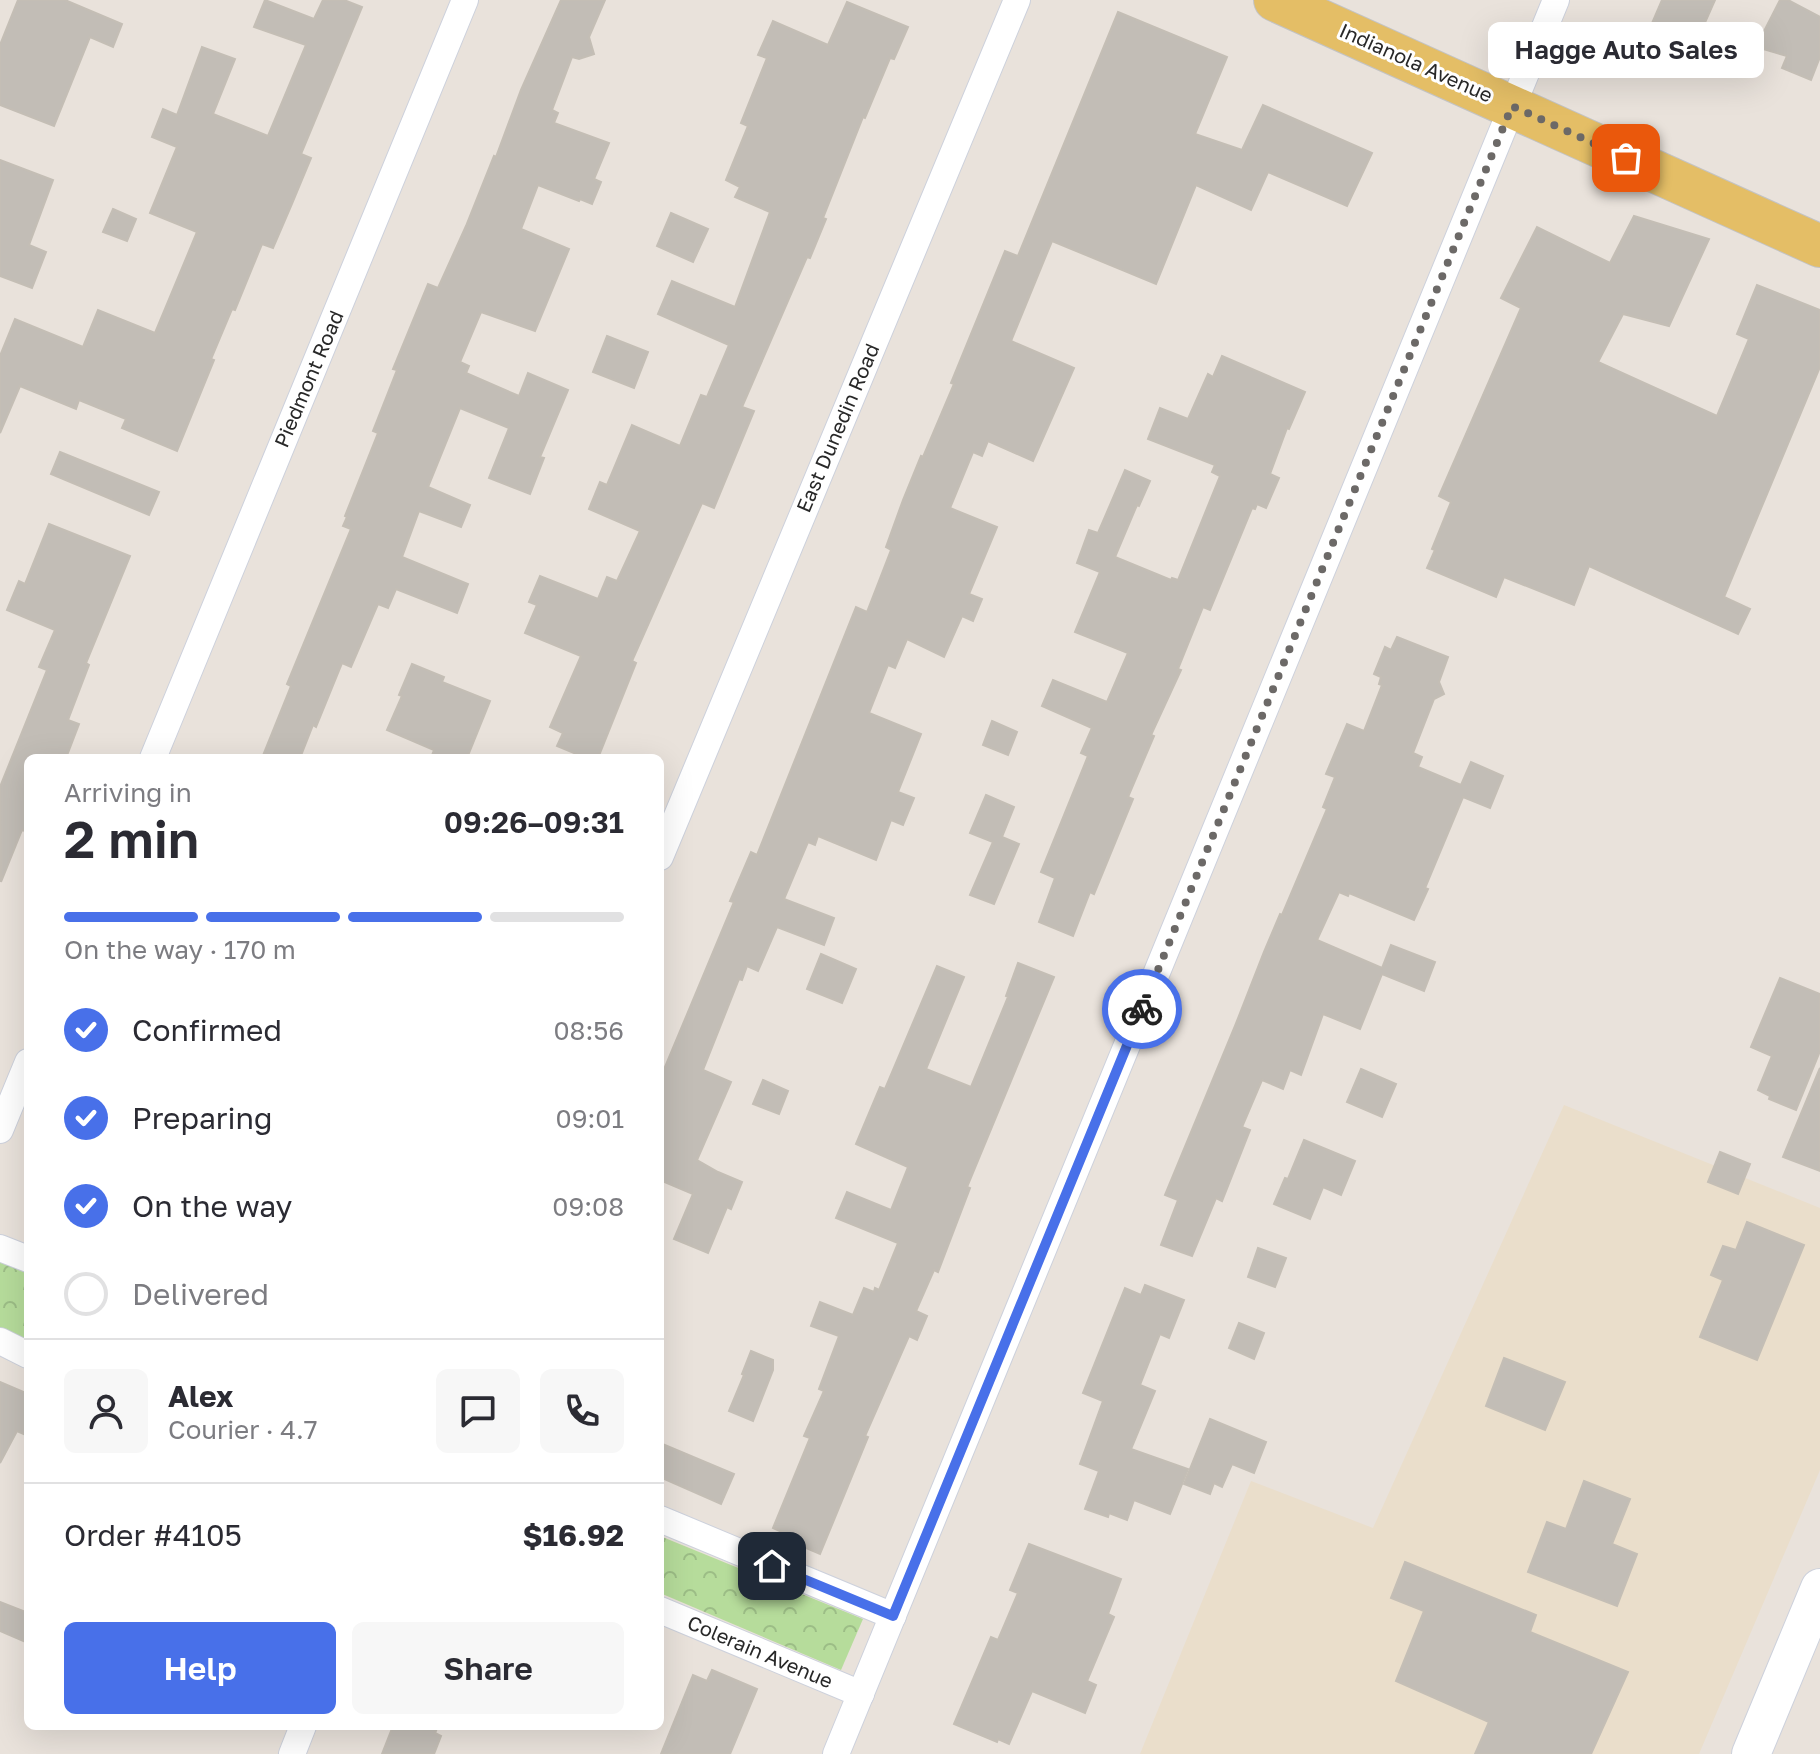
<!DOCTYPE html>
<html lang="en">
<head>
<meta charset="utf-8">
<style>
  body { margin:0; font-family:"Golos Text",sans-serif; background:#f7f7f7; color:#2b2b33; height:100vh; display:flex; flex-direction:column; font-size:30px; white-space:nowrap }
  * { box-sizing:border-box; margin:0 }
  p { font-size:26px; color:#7c7c81 }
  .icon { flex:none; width:44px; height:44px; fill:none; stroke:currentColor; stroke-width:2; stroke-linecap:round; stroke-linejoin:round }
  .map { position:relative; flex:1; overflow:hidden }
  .drawer { position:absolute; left:24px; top:754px; width:640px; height:976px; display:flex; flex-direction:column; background:#fff; border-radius:12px; box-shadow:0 8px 32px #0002 }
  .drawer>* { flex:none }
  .pin { position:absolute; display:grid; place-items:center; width:68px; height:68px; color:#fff; margin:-34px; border-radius:16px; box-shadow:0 4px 12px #0006 }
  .courier { position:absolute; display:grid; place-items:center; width:80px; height:80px; margin:-40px; border:6px solid #4870e9; border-radius:50%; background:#fff; color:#222; box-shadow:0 2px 10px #0007 }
  .bubble { position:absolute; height:56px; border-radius:12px; background:#fff; box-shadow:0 8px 32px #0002; font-size:26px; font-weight:600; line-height:56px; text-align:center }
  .head em { font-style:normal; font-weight:600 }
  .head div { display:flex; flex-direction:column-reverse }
  .head { display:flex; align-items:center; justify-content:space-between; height:136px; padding:0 40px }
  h1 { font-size:52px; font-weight:600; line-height:60px }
  .bar { display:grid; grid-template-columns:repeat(4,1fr); gap:12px 8px; align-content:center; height:96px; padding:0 40px }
  .bar i { height:10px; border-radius:6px; background:#e1e1e2 }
  .bar .on { background:#4870e9 }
  .bar p { grid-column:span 4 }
  .line { display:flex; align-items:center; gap:20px; padding:0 40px; border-top:2px solid #e1e1e2 }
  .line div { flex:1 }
  .round { display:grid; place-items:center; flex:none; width:84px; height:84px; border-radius:12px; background:#f7f7f7 }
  ol { padding:0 40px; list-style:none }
  li { display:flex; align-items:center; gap:24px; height:88px }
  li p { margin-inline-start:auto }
  li .icon { padding:8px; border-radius:50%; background:#4870e9; color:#fff; stroke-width:4 }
  li:last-child { color:#7c7c81 }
  li i { width:44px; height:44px; border:4px solid #e1e1e2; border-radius:50% }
  .cta { display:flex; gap:16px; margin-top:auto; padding:16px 40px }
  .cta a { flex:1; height:92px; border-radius:12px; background:#4870e9; color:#fff; font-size:32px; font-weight:600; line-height:92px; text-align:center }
  .cta a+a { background:#f7f7f7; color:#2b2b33 }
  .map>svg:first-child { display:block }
  .education { fill:#eadecb }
  .forest { fill:url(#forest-crowns) }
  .building { fill:#c2bdb6; stroke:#c4beb5; stroke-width:2 }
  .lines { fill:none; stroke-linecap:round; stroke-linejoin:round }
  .minor-casing { stroke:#cdd1dc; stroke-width:28 }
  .secondary-casing { stroke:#cdd1dc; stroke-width:40 }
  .primary-casing { stroke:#c3c3c3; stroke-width:44 }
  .minor { stroke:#fff; stroke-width:26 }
  .secondary { stroke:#fff; stroke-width:38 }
  .primary { stroke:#e4be66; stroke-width:42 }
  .done { stroke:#6c6967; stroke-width:8; stroke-dasharray:0 14.4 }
  .route { stroke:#4870e9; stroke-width:10 }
  .labels { text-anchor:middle; stroke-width:6; stroke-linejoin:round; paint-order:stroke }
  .street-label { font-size:20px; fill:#282828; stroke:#fff }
</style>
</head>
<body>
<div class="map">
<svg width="1820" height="1754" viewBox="0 0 1820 1754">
  <defs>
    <pattern id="forest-crowns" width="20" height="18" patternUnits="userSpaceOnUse" patternTransform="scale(2)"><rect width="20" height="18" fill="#b6dc9b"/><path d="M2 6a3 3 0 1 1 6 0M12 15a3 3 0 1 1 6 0" fill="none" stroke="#9cbd86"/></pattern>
  </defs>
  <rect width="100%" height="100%" fill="#e9e2db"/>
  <path class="education" d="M1564,1105L1820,1208V1470L1699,1754H1140L1251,1481L1373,1528Z"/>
  <g class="forest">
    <path d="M0,1257L28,1267V1345L0,1330Z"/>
    <path d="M660,1536L863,1619L841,1670L660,1593Z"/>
  </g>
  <g class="building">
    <path d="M18,0H65L122,24L113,47L90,37L54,126L0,105V45Z"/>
    <path d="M265,0L314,19L323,0H344L362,7L301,154L311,158L291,206L273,248L262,244L235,310L232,309L211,359L214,360L177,451L122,428L126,419L79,400L76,409L20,386L0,433V356L15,319L83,347L98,310L155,333L197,232L150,213L177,147L152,137L163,109L177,115L202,47L235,59L213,114L268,136L306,45L254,27Z"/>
    <path d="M561,0H605L589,37L594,54L579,59L572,57L552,110L558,113L554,123L609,143L594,179L601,182L592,204L580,199L579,201L538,185L521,229L569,249L535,331L481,312L460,362L469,366L466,373L519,396L528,373L568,390L540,457L544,458L530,494L489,478L509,428L460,408L428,487L470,505L461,527L419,511L402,557L468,584L457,613L396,589L388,608L378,604L351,667L342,663L316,727L313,725L300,758H262L291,686L287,684L351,529L343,526L347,517L345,516L378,433L373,431L397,370L393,369L428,284L438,288L466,226L494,156L496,157L521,90Z"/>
    <path d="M1662,0H1715L1692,52L1647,35Z"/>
    <path d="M1780,0H1788L1820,17V57L1811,80L1782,68L1787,56L1756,47Z"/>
    <path d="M847,2L908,27L894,59L890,58L865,118L863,117L823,218L826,219L810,258L807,257L742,407L754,411L714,508L702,503L632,661L636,663L598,758H586L557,746L563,733L550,727L581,656L525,633L537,605L529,602L540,576L598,599L607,577L617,581L640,531L589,509L600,482L607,485L632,425L680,446L701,395L707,397L729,345L658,314L672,281L735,307L770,212L735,197L740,187L726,180L748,126L741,123L767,58L758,55L773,21L828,45Z"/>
    <path d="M1118,12L1227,57L1195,134L1242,150L1263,105L1372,153L1347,206L1268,172L1251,210L1196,185L1156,284L1052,241L1011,341L1074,368L1033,461L988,441L982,456L973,452L950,508L997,527L969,594L982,599L973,621L962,616L944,657L907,639L895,668L888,665L869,713L921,734L898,792L914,798L903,825L891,820L876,860L818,836L815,845L808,842L784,899L834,918L824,945L777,927L758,971L747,966L742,980L739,979L703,1070L731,1082L697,1160L718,1172L742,1182L731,1209L727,1207L708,1253L674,1239L693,1194L660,1180V1079L734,902L730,901L751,852L757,855L856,607L867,612L891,550L886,547L903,500L921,456L923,457L954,384L951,383L1005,251L1018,256Z"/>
    <path d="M0,160L53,180L29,245L46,252L32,288L0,276Z"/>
    <path d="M113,209L136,219L127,241L103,232Z"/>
    <path d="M671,213L708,229L693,262L657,246Z"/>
    <path d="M1634,216L1709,239L1669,326L1623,314L1598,362L1717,416L1749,339L1737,334L1757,285L1820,310V367L1724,597L1750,609L1738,634L1589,566L1574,605L1504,577L1496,597L1427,568L1435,550L1432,549L1451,502L1439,496L1521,308L1501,298L1537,227L1610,263Z"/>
    <path d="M607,336L648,352L634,388L593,372Z"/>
    <path d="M1222,356L1305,392L1289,429L1287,428L1270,474L1279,478L1266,508L1257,504L1255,509L1252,508L1210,610L1203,607L1178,669L1181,670L1151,735L1154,736L1128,797L1133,799L1094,894L1090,892L1073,936L1039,922L1055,878L1041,872L1088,756L1081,753L1092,728L1042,706L1053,680L1107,702L1128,653L1075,632L1100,572L1077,563L1089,530L1098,533L1125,470L1150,481L1139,506L1137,505L1115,557L1171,580L1172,578L1178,580L1220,476L1212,472L1215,465L1148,439L1160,408L1188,419L1208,374L1213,377Z"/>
    <path d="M60,452L159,492L149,515L51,474Z"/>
    <path d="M49,524L130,556L86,663L89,665L68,720L79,724L66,758H28V832L22,830L1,882L0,787L47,670L39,667L55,630L7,610L19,581L25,584Z"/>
    <path d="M1397,637L1448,657L1439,682L1444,694L1434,699L1413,753L1422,757L1418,767L1461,785L1471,762L1503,776L1490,808L1463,797L1425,888L1428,889L1414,920L1349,893L1348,896L1339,892L1317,940L1382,968L1391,945L1435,962L1424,991L1382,974L1360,1029L1323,1014L1301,1075L1290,1070L1283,1089L1262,1080L1242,1127L1250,1130L1222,1201L1216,1198L1192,1256L1161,1245L1178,1200L1165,1195L1235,1026L1264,952L1280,914L1282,915L1327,809L1323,807L1335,777L1326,774L1347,724L1364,731L1382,685L1379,684L1381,677L1374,674L1385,647L1391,650Z"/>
    <path d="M412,664L444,677L442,682L490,701L467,758H431L434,750L387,730L402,696L399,695Z"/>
    <path d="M992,721L1017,732L1008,755L983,745Z"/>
    <path d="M986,795L1014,807L1002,837L1019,844L994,904L970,895L993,842L970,833Z"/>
    <path d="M821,954L856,969L842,1003L807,989Z"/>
    <path d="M1018,963L1054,977L967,1187L970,1188L938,1272L934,1270L916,1311L927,1316L917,1340L909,1336L865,1436L868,1437L820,1554L780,1537L782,1532L773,1528L810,1438L804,1436L824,1391L819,1389L839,1336L811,1326L820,1302L853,1315L864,1288L874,1292L875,1288L879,1290L898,1243L836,1218L847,1192L891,1210L908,1167L856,1144L880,1087L885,1089L937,966L964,977L926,1069L971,1087L1008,997L1006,996Z"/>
    <path d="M1780,978L1820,994V1051L1796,1110L1769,1099L1770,1096L1758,1090L1772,1056L1751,1047Z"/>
    <path d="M1820,1068V1171L1783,1157Z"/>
    <path d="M1361,1069L1396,1084L1382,1117L1347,1102Z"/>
    <path d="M763,1080L788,1091L779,1114L753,1104Z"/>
    <path d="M1304,1140L1355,1161L1341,1195L1323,1187L1310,1219L1274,1204L1285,1178L1288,1179Z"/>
    <path d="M1720,1152L1750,1164L1738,1194L1708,1182Z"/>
    <path d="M1747,1222L1804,1245L1757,1360L1700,1337L1723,1280L1711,1275L1723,1246L1736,1250Z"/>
    <path d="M1258,1248L1286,1258L1275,1287L1248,1277Z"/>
    <path d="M1145,1285L1184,1300L1169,1338L1160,1334L1140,1385L1155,1391L1131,1449L1188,1469L1170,1514L1134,1500L1127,1520L1109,1513L1108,1517L1085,1509L1099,1471L1080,1464L1103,1401L1083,1393L1125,1288L1141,1295Z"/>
    <path d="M1239,1323L1264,1333L1254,1359L1229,1348Z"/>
    <path d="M751,1351L773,1360V1370L753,1421L729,1411L744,1375L742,1374Z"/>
    <path d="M1504,1358L1565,1382L1545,1430L1486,1406Z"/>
    <path d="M0,1382L28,1394V1436L17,1431L0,1463Z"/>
    <path d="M1210,1419L1266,1442L1254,1473L1232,1464L1222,1487L1214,1483L1210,1494L1184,1484Z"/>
    <path d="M660,1443L734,1474L721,1504L660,1477Z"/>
    <path d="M1584,1481L1630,1499L1612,1544L1637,1554L1617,1606L1528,1572L1547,1522L1566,1529Z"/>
    <path d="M1029,1544L1121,1579L1108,1614L1114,1617L1087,1681L1096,1685L1085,1713L1032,1691L1009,1744L998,1739L997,1742L954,1724L991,1637L998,1640L1018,1593L1010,1590Z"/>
    <path d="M1405,1562L1536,1615L1530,1632L1628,1672L1591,1754H1475L1489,1722L1396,1681L1424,1611L1391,1598Z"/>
    <path d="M0,1602L28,1613V1643L0,1631Z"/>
    <path d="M712,1670L757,1689L730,1754H661L693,1675L707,1681Z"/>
    <path d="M393,1726H438L435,1733L441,1736L434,1754H382Z"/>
  </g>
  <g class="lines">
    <defs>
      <g id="minor">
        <path d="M153,758L465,0"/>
        <path d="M660,857L1017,0"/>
        <path d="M0,1130L28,1062"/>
        <path d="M0,1248L28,1259"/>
        <path d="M0,1341L28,1355"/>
        <path d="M660,1519L893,1616"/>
        <path d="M660,1610L861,1694"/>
        <path d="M292,1754L303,1726"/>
        <path d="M836,1754L1556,0"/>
      </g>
      <path id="secondary" d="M1751,1754L1820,1588"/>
      <path id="primary" d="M1275,0L1820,246"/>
    </defs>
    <use href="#minor" class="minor-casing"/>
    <use href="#secondary" class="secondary-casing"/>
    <use href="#primary" class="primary-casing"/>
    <use href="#minor" class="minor"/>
    <use href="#secondary" class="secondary"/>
    <use href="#primary" class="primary"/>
  </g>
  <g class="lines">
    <path class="done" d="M1142,1009L1512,106L1626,158"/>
    <path class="route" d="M772,1566L893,1616L1142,1009"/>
  </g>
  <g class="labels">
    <g class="street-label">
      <text transform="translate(1416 63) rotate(24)" y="7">Indianola Avenue</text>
      <text transform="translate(309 379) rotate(-67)" y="7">Piedmont Road</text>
      <text transform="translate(838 428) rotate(-67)" y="7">East Dunedin Road</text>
      <text transform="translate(760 1652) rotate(23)" y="7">Colerain Avenue</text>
    </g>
  </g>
</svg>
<div class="pin" style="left:1626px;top:158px;background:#ea580c"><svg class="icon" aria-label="bag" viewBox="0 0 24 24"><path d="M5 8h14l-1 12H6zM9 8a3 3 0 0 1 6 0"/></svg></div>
<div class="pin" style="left:772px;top:1566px;background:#1f2937"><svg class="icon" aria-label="home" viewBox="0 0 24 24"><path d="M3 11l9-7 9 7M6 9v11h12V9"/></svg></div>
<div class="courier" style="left:1142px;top:1009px"><svg class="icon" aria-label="bike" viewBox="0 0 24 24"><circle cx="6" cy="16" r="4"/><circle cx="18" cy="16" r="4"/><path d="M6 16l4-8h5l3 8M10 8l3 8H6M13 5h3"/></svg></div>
<div class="bubble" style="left:1488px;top:22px;width:276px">Hagge Auto Sales</div>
<section class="drawer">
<div class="head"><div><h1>2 min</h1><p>Arriving in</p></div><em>09:26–09:31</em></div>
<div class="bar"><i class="on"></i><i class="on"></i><i class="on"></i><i></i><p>On the way · 170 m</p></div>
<ol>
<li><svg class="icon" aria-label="check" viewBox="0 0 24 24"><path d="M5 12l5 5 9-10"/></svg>Confirmed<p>08:56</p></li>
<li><svg class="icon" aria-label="check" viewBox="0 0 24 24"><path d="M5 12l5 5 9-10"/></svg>Preparing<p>09:01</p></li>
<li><svg class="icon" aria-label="check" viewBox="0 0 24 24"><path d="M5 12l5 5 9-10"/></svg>On the way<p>09:08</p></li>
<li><i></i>Delivered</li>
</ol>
<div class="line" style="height:144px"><a class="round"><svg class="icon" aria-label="person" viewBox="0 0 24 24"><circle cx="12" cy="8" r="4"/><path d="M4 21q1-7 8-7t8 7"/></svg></a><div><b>Alex</b><p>Courier · 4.7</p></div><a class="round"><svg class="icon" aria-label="chat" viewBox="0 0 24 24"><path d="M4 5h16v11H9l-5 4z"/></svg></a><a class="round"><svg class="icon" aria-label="phone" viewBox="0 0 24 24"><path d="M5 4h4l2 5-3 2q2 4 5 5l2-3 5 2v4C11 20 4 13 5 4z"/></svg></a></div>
<div class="line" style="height:104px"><div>Order #4105</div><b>$16.92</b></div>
<div class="cta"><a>Help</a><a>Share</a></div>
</section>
</div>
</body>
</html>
